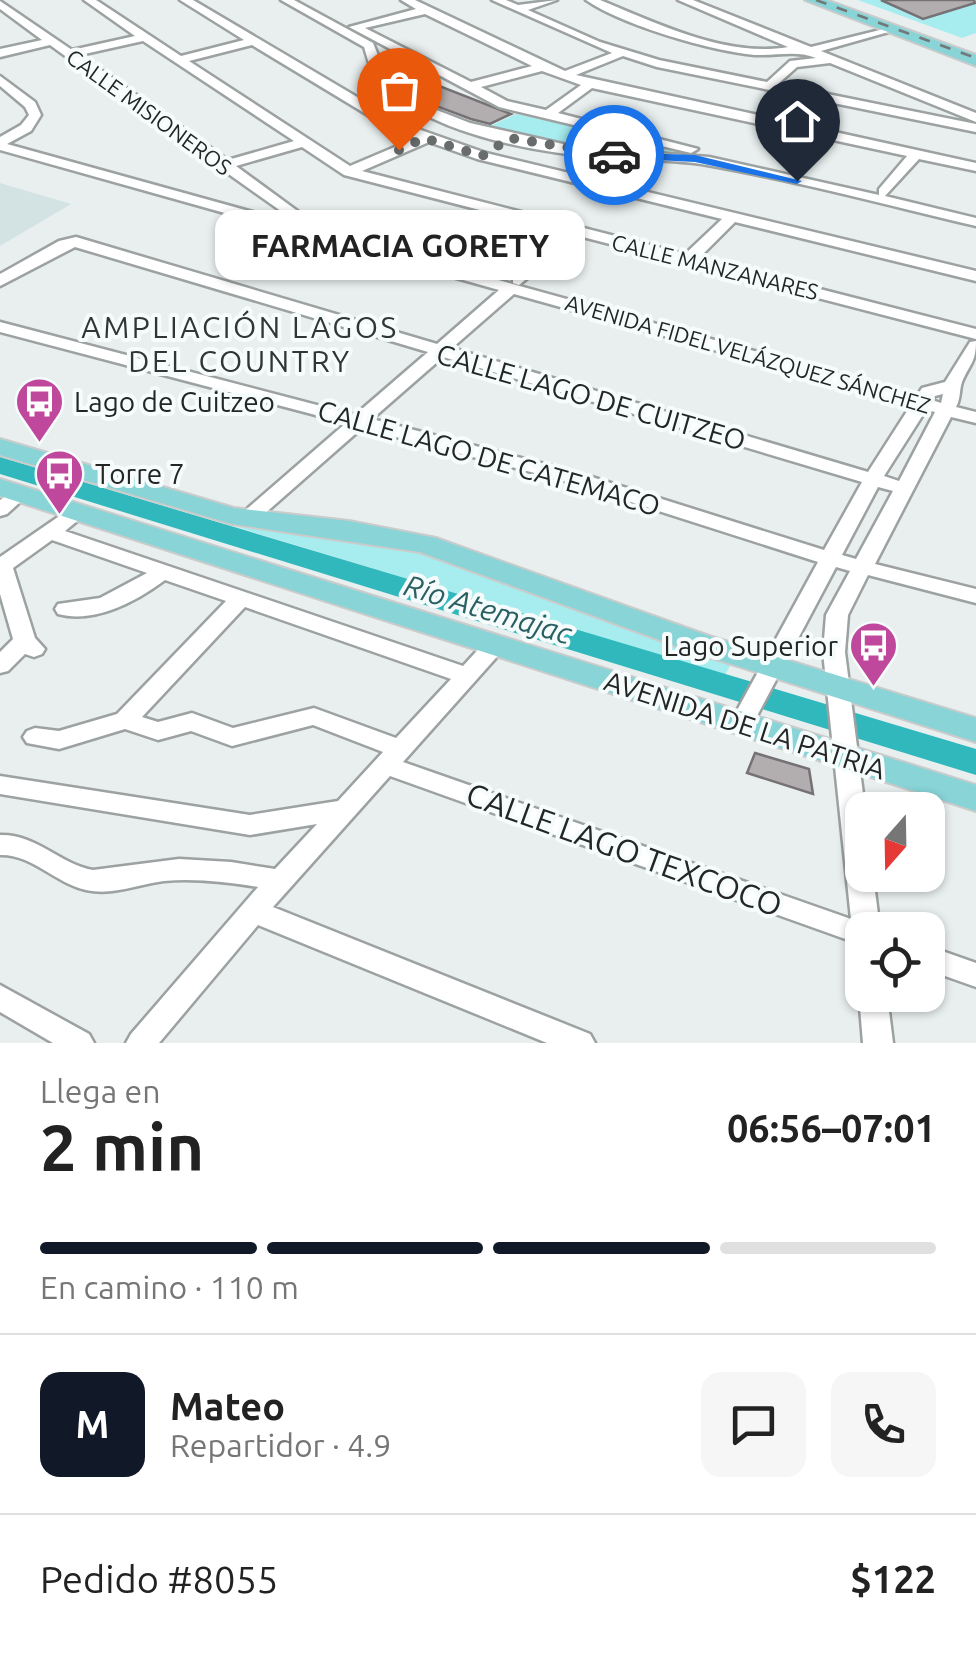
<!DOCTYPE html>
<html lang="es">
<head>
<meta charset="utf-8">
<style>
  body { margin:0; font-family:Ubuntu,sans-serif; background:#f6f6f6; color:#222; height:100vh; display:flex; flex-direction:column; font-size:38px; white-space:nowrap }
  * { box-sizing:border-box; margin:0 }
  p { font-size:32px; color:#767676 }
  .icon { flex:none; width:55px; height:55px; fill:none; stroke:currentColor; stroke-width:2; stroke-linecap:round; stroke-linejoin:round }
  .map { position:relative; height:1043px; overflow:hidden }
  .panel { display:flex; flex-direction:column; background:#fff; flex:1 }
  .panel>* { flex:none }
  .needle { width:65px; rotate:200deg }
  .fabs { position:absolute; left:845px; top:792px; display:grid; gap:20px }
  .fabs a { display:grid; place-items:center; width:100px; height:100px; border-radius:20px; background:#fff; box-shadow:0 2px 8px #0004; font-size:50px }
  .pin { position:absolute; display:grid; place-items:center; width:85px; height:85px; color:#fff; margin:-102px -42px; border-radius:50% 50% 50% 0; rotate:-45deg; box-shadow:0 0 10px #0007 }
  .pin .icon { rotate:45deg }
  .courier { position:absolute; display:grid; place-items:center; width:100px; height:100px; margin:-50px; border:8px solid #1a73e8; border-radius:50%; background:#fff; color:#222; box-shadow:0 2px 12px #0007 }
  .bubble { position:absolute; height:70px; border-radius:20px; background:#fff; box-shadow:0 2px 8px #0004; font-size:32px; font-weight:700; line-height:70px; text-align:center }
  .head em { font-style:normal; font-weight:700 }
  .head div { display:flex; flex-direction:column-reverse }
  .head { display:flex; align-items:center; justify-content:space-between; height:170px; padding:0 40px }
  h1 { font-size:65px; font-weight:700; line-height:75px }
  .bar { display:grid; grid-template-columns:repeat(4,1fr); gap:15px 10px; align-content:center; height:120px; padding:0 40px }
  .bar i { height:12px; border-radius:8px; background:#e0e0e0 }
  .bar .selected { background:#111827 }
  .bar p { grid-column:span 4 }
  .line { display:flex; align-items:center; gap:25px; padding:0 40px; border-top:2px solid #e0e0e0 }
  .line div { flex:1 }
  .round { display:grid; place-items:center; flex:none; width:105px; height:105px; border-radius:20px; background:#f6f6f6 }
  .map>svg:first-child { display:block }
  .built { fill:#d3e2e3 }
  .green { fill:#a7edef }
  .water { fill:#31b8bc }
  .building { fill:#b2aeb0; stroke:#757174; stroke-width:2.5 }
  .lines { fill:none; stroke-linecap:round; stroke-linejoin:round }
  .minor-casing { stroke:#9ca1a1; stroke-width:5 }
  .major-casing { stroke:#cacbcb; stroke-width:4 }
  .minor { fill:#fff; fill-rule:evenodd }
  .major { fill:#88d4d7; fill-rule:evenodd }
  .rail { stroke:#737777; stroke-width:2.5; stroke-dasharray:11 11; stroke-linecap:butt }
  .route { fill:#1a73e8 }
  .done { stroke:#696c6c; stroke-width:10; stroke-dasharray:0 18 }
  .labels { text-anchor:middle; stroke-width:8; stroke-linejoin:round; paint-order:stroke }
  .far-street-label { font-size:22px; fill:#242626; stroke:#f6fcfc }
  .street-label { font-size:28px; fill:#242626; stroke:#f6fcfc }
  .poi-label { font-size:28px; fill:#242626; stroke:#f6fcfc; text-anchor:start }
  .neighbourhood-label { font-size:30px; letter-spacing:2.5px; fill:#303535; stroke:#f6fcfc }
  .water-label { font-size:30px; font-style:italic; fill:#2b6062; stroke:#f6fcfc }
  .near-street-label { font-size:32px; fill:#242626; stroke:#f6fcfc }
</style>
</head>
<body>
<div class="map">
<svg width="976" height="1043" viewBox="0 0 976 1043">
  <rect width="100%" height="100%" fill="#e9efef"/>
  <path class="built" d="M0,183L71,204L0,246Z"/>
  <g class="green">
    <path d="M858,0H976V33L962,38Z"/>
    <path d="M516,114L669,148L672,152L589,150L486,128Z"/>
    <path d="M236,527L364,539L415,549L731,664L725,675Z"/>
  </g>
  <path class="water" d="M0,457L976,749V775L0,474Z"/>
  <g class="building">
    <path d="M881,0H974L975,3L923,19Z"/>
    <path d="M433,77L439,80V86L511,114L490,124L471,119L436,106L402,83Z"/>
    <path d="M755,753L809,769L813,794L747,773Z"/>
  </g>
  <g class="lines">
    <defs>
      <g id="minor">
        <path d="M84,0H96L181,56L244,40L180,0H193L401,123L486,153L976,271V281L735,222L699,258L976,329V339L579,236L519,285L513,283V277L565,232L344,175L302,147L236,166L307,218L295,221L223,170L217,169L216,165L50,45L0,57V49L42,40L0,9V1L72,50L135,36ZM143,41L294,141L228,160L80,55ZM252,45L391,129L416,138L350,166L189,61ZM429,142L477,159L722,219L685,254L362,171Z"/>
        <path d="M281,0H294L373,43L384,70L404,91L434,109L470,123L576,147L709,157L879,195V189L907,156L592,88L558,113L698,149L691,153L499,107L349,27L416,9L401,0H415L565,71L612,53L492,0H506L518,5L557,0L528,10L600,42L659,60L767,82L790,61L816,58C796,50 777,56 755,55C711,51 622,25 586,0H600C656,23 727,58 788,47L678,0H693L811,47L892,27V31L821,51L976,113V122L830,63L797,67L778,84L976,124V132L657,67L623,56L576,75L976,163V171L919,159L885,196L976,218V226C887,205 797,181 707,165C674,159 641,161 608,158C539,153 419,134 375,75C369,67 367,56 364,47ZM425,14L532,66L471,82L365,28ZM542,71L581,85L546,110L507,101L481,87Z"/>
        <path d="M0,76L35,102L41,115L31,131L7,144L917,396L922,388L945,382L970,342L976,341C976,363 970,363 962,382C959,391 961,398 956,407L976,412V423L951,417L875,564L976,589V603L868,575L848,615L845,652L865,810L862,875H873L880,930H862V945L390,776L273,907L590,1034L595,1043H547L258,925L159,1043H126L131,1034L258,887C227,882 195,878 164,881C138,884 113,896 86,890C55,883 32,854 0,855V835C37,834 59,864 93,870L179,859L231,862L275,869L317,824L250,835L0,794V776L250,815L338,801L383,752L313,725L232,746L191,731L158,740L125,729L59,749L27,743L23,737L27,731L35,728L59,731L117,714L226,601L165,580C137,601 95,624 58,614L55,609L58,604L100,598L147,573L52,540L13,568L35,638L45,649L42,654L34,657L25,654L8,671L0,673V652L13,639L0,594V557L71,508H85L88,512L65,531L463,666L486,641H502L505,646L502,651L403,762L851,919L823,652L826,615L850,571L836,567L749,731L741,734L733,731L729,725L818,562L565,481L362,428L254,523H240L237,519L240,515L346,423L0,332V322L355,415L428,352L75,247L0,286V274L59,241L76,237L437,344L499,290L0,150V137L21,125L29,115L25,107L0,86ZM514,294L911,405L868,472L452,348ZM443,357L862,482L824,550L579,473L372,419ZM943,394L941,403L932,400L935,396ZM926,410L935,412L899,481L884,476ZM878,487L893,491L856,559L842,555ZM245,607L451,679L396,738L314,708L233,728L192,713L158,722L142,717Z"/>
        <path d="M20,487L30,493L7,514L0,516V500Z"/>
        <path d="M928,946L976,963V987L928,970Z"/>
        <path d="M0,985L89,1034L94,1043H53L0,1012Z"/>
        <path d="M862,987V995H887L893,1043H863L859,995Z"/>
      </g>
      <g id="major">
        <path d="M805,0H826L976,55V66Z"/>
        <path d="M0,439L234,508L349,521L436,538L709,636L976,718V742L687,650L420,552L232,524L0,455Z"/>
        <path d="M0,479L976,785V811L0,496Z"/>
      </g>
    </defs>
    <use href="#minor" class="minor-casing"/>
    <use href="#major" class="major-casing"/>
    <use href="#minor" class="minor"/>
    <use href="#major" class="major"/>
    <path class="rail" d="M816,0L976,58"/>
  </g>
  <path class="route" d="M610,152L695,155L802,181L797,184L695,162L614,158Z"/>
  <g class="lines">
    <path class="done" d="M399,150L424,138L482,156L510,138L614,155"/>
  </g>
  <defs>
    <symbol id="bus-pin" viewBox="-11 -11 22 30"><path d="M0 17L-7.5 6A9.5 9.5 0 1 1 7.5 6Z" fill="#c0489c" stroke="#f6fcfc"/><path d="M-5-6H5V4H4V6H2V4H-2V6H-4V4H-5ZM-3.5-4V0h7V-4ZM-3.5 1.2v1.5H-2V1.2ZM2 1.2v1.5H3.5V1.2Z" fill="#fff"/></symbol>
  </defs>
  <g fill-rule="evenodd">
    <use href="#bus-pin" x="12" y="374" width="55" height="75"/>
    <use href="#bus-pin" x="32" y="446" width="55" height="75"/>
    <use href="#bus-pin" x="846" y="618" width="55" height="75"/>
  </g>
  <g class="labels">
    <g class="far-street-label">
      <text transform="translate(149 112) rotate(36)" y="8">CALLE MISIONEROS</text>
      <text transform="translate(715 267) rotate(14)" y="8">CALLE MANZANARES</text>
      <text transform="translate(748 354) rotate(16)" y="8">AVENIDA FIDEL VELÁZQUEZ SÁNCHEZ</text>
    </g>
    <g class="street-label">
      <text transform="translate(591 397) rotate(16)" y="10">CALLE LAGO DE CUITZEO</text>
      <text transform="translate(489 458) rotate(16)" y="10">CALLE LAGO DE CATEMACO</text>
      <text transform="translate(745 725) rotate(18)" y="10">AVENIDA DE LA PATRIA</text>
    </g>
    <g class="poi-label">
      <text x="74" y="412">Lago de Cuitzeo</text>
      <text x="95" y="484">Torre 7</text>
      <text x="838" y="656" text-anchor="end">Lago Superior</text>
    </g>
    <g class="neighbourhood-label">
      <text x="240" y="338">AMPLIACIÓN LAGOS<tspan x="240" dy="34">DEL COUNTRY</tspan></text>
    </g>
    <g class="water-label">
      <text transform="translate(488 610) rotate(17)" y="10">Río Atemajac</text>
    </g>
    <g class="near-street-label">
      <text transform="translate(624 850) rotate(20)" y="11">CALLE LAGO TEXCOCO</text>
    </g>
  </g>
</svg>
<div class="fabs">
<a><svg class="needle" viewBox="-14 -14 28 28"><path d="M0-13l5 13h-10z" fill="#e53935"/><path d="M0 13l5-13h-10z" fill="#767676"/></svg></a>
<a><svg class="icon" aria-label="locate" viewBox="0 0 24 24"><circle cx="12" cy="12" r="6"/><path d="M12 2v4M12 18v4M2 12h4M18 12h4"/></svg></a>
</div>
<div class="pin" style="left:399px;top:150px;background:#ea580c"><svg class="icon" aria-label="bag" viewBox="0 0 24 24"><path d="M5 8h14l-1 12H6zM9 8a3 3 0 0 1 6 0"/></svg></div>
<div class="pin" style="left:797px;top:181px;background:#1f2937"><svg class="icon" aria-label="home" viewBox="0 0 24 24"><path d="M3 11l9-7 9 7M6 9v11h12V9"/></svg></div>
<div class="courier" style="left:614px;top:155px"><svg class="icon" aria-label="car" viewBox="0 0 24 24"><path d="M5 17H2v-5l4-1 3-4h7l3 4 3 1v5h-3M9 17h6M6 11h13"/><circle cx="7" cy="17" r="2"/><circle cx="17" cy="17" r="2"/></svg></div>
<div class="bubble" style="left:215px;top:210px;width:370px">FARMACIA GORETY</div>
</div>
<section class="panel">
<div class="head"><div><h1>2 min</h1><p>Llega en</p></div><em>06:56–07:01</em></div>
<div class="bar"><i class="selected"></i><i class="selected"></i><i class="selected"></i><i></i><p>En camino · 110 m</p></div>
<div class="line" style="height:180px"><b class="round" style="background:#111827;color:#fff">M</b><div><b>Mateo</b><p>Repartidor · 4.9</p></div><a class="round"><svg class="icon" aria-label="chat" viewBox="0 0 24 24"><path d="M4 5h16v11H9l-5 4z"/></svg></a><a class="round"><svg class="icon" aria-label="phone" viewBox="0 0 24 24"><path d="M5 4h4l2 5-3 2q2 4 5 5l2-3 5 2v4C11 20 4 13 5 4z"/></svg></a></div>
<div class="line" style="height:130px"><div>Pedido #8055</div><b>$122</b></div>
</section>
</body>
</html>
